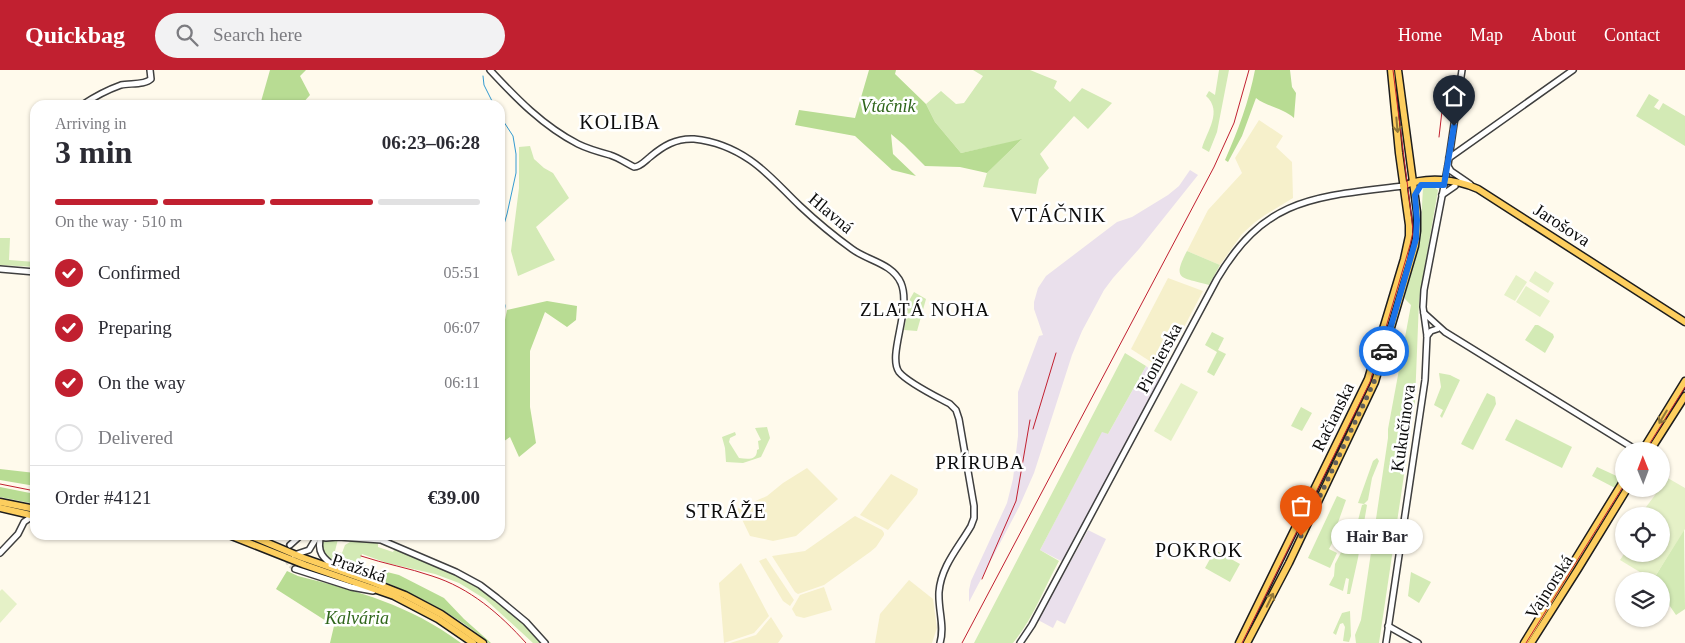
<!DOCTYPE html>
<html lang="en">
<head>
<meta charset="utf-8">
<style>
  body { margin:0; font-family:Georgia,serif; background:#f2f2f3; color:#2b2b33; height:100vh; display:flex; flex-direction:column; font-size:19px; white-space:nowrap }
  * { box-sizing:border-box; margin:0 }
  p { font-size:16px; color:#7c7c81 }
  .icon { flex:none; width:28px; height:28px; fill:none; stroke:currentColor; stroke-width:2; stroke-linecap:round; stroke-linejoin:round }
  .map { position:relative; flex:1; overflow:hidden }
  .side { position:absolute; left:30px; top:30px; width:475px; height:440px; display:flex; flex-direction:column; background:#fff; border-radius:15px; box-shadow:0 1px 4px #0004 }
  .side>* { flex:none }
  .needle { width:32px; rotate:359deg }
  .tools { position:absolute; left:1615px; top:372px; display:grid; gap:10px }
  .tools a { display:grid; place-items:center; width:55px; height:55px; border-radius:50%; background:#fff; box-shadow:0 1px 4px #0004; font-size:25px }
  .pin { position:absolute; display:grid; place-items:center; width:42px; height:42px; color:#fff; margin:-51px -21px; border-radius:50% 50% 50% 0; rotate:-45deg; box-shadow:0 0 5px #0007 }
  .pin .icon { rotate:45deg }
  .courier { position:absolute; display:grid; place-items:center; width:50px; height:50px; margin:-25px; border:4px solid #1a73e8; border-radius:50%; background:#fff; color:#222; box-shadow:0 1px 6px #0007 }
  .bubble { position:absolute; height:35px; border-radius:18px; background:#fff; box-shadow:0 1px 4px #0004; font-size:16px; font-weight:600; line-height:35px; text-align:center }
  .overview em { font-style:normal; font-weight:600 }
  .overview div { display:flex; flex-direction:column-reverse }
  .overview { display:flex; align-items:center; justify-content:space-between; height:85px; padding:0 25px }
  h1 { font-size:32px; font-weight:600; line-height:38px }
  .bar { display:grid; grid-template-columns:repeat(4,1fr); gap:8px 5px; align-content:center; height:60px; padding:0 25px }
  .bar i { height:6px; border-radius:4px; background:#e1e1e2 }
  .bar .on { background:#c12030 }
  .bar p { grid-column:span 4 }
  .line { display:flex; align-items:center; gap:12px; padding:0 25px; border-top:1px solid #e1e1e2 }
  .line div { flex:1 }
  ol { padding:0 25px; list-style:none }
  li { display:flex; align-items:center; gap:15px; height:55px }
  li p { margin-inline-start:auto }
  li .icon { padding:5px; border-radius:50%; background:#c12030; color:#fff; stroke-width:4 }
  li:last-child { color:#7c7c81 }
  li i { width:28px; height:28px; border:2px solid #e1e1e2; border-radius:50% }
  header { display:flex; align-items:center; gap:30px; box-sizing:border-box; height:70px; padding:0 25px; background:#c12030; color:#fff }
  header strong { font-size:24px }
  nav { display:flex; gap:28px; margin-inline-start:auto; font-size:18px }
  .search { width:350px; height:45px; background:#f2f2f3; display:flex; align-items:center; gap:12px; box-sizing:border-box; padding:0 18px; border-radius:28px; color:#7c7c81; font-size:19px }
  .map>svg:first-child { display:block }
  .industrial { fill:#eae0ec }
  .farmland { fill:#f6f0cb }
  .green { fill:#d3eab5 }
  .forest { fill:#b8dc93 }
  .pitch { fill:#e5f1c7 }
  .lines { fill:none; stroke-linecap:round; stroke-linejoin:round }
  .stream { stroke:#349bd1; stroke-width:1 }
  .minor-tunnel { stroke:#dbd6ca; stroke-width:5; stroke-dasharray:5 2.5; stroke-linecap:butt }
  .minor-casing { stroke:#3f3f3f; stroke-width:8 }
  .major-casing { stroke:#1d1d1d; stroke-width:9 }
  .minor { stroke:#fff; stroke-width:5 }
  .major { stroke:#fdce5e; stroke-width:6 }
  .tram { stroke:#c12030; stroke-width:1 }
  .rail { stroke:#c12030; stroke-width:1 }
  .oneway { stroke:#917739 }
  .done { stroke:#615f5a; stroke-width:5; stroke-dasharray:0 9 }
  .route { stroke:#1a73e8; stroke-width:6 }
  .labels { text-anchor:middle; stroke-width:5; stroke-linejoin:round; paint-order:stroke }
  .park-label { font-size:18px; font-style:italic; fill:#2f661b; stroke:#fff }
  .street-label { font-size:18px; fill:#0c0c0c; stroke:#fff }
  .neighbourhood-label { font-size:19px; letter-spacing:1px; fill:#0c0c0c; stroke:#fff }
  .quarter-label { font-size:20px; letter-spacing:1px; fill:#0c0c0c; stroke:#fff }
</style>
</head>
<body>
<header>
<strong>Quickbag</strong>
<div class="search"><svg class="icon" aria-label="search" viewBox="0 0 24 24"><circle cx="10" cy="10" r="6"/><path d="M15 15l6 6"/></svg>Search here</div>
<nav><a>Home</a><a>Map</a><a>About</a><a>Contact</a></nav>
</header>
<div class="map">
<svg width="1685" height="573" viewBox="0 0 1685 573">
  <rect width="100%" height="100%" fill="#fffaec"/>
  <g class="industrial">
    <path d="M1190,100L1198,105L1139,179L1113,208L1104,220L1082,261L1072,285L1034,403L1019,437L969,532V520L971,511L1007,433L1013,409L1018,366V322L1039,266L1043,265L1034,239V232L1038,218L1046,206L1117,152L1132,147L1168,125L1179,116Z"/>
    <path d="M1146,296L1161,308L1063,492L1040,480L1102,361L1108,364Z"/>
    <path d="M1088,460L1106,469L1065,554L1057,550L1053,558L1038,550Z"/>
  </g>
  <g class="farmland">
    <path d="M1259,50L1283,66L1276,77L1292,92L1293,128L1265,145L1254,153L1242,164L1220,195L1187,181L1208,140L1242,103L1235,88Z"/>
    <path d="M1168,208L1203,221L1162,299L1131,279Z"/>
    <path d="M807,398L838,429L796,466L773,471L750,466L737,439L767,426L783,413Z"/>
    <path d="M891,404L918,419L917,424L888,460L860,445Z"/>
    <path d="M855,446L882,460L884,463V465L876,477L870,482L824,515L798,524L795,522L772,486L805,481Z"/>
    <path d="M766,488L794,530L790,536L783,531L759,491Z"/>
    <path d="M741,493L769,546L754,563L724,573L719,513Z"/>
    <path d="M909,510L933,529L937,558L932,573H875L880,544Z"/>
    <path d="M824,517L832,540L804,548L796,546L792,539L800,525Z"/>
    <path d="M771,547L783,566L778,573H730L756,565Z"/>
  </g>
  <g class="green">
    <path d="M973,0H1030L1057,11L1054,18L1070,32L1082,18L1112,33L1088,59L1074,46L1040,84L1049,98L1039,109L1036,124L983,117L987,103L1021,70L961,83L935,52L926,34L941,21L956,34L964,33L983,6Z"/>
    <path d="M1219,0H1229L1217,62L1209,82L1202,78C1207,61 1223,41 1206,26L1209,21L1215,25Z"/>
    <path d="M1649,24L1659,30L1654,37L1659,40L1663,33L1685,46V76L1636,46Z"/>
    <path d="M530,76L534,89L544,98L553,103L569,128L536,157L555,190L518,206L511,181L519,118V77Z"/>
    <path d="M1423,118H1435L1438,120L1419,231L1415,331L1379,573H1356L1355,565L1361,550L1388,368V359L1411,235L1405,229V226L1420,170Z"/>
    <path d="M0,168H10L9,190L35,192V197L0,195Z"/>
    <path d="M1187,181L1220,195L1209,215C1182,207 1171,211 1187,181Z"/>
    <path d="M914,222L926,229L917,261L904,260L910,229Z"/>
    <path d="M1535,255H1538L1553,264L1554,267L1545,283L1525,270Z"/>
    <path d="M1212,262L1224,268L1218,280L1226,284L1214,306L1207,302L1217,282L1205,275Z"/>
    <path d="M1125,283L1146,296L1108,364L1102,362L1040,480L1059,491C1044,518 1033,549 1013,573H974Z"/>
    <path d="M1439,303L1450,305L1460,310L1442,348L1440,346L1443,340L1434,335L1441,317Z"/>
    <path d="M1487,323L1495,327L1496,334L1473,380L1461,374Z"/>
    <path d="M1301,337L1312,343L1302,361L1291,356Z"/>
    <path d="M1516,349L1572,377L1562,398L1505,370Z"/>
    <path d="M767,357L770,368L761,387L743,393L726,392L725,378L722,367L735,362L736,365L730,368L729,372L739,388C747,389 757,391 757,380L759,379L758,371L761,370L755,358Z"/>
    <path d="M1377,388L1379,391L1372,408L1368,430L1364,434L1358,433L1373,391Z"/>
    <path d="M1597,397L1621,408L1615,418L1592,406Z"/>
    <path d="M1337,426L1346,430L1335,461L1338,462L1329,479L1337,483L1330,498L1308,488Z"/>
    <path d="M1365,434L1367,435L1358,488L1350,524H1347L1349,509L1346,508L1343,521L1329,515L1334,506L1335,494L1348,469L1356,472L1354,469L1357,463L1355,462L1362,435Z"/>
    <path d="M1684,459L1685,539L1676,545L1661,523V511L1653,510Z"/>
    <path d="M338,469L335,481L342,483L345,475L350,472L351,469L378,473V477L393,482L395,478C425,491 458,503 485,522C507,537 525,554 543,573H533L485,529L459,513L435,504L387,493L362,484L359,493C339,494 335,496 321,480L322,470Z"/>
    <path d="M1215,480L1240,494L1230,512L1205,498Z"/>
    <path d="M1411,502L1431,512L1419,533L1408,526Z"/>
    <path d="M1350,541L1351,566L1349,572L1343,571L1345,557L1343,553L1340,554L1336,565L1333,563L1342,543Z"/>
  </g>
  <g class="forest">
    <path d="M270,0H306L300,6L310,25L301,35H260Z"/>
    <path d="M869,0H896L895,4L926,34L935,52L961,83L1022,69L987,103L960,97L925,96L904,75L891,64L893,84L916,106L892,100L855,66L795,55L799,40L855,48Z"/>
    <path d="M1255,0H1290L1292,17L1296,23L1294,48C1283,38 1265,36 1256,28L1242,66L1228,92L1225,90C1238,61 1249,31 1255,0Z"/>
    <path d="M547,231L577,236L576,250L567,257L545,242L530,281V337L536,373L519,387L510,367L500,374V274L507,240Z"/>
    <path d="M0,399L35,403V416L0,410Z"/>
    <path d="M0,417L35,424V434L0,427Z"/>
    <path d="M359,493L371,498L399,505L444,528L464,549L491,573H489C445,535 392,514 339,494Z"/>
    <path d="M287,501L298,506C360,522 408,534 461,573H330L334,556L276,519Z"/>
  </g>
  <g class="pitch">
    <path d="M1535,201L1554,213L1548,223L1529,211Z"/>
    <path d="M1516,205L1527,212L1515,231L1504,225Z"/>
    <path d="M1526,216L1550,231L1540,247L1516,232Z"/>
    <path d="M1181,313L1198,322L1171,371L1154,361Z"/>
    <path d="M1666,407L1685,418V459L1653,510L1620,490L1624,484H1661V446H1640C1646,436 1653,429 1659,419H1661V415Z"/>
    <path d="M2,519L17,534L0,553V521Z"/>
  </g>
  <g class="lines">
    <g class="stream">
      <path d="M483,6L484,15L494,35"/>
      <path d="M500,46L513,66L516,84V103L507,144L500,168"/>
      <path d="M500,212L505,236L500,267"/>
    </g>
    <path class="minor-tunnel" d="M290,475C284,484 285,493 295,499"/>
    <defs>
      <g id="minor">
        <path d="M490,0C516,28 543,56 578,74C588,79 599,82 610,85C619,88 626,93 634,97C640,97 645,91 650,87C663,76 676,68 694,69C713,71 734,79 750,90C769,103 783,120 800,136C816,151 834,166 852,179C868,191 892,193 901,213C912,239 887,285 899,302C908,313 937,327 950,334L956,340L959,349L974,436V448L971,456C959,477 941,496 939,522C938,540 945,556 940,573"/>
        <path d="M82,35C94,27 107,20 121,15C130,13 145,15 151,9L150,0"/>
        <path d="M1449,88L1573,0"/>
        <path d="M1448,96L1451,101L1470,114"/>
        <path d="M1442,125L1455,116"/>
        <path d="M0,199L35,202"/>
        <path d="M1424,243L1445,262L1638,381"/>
        <path d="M1427,266L1431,261L1437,259"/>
        <path d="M321,465C316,482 323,489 337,498"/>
        <path d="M320,467L326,468L338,467L381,470L456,502L480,515L497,528L526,552L545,573"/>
        <path d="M290,475L301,465"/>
        <path d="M0,483L18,464L24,452L34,445"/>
        <path d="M294,485L309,480L318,465"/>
        <path d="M295,499L351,517L373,521"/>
        <path d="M1388,556L1418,573"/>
        <path d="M1020,573L1032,555L1217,209C1266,126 1316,127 1403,116"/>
        <path d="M1386,573L1425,310L1427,266L1423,237L1424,220L1448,95L1462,0"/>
      </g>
      <g id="major">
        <path d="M1403,116C1426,106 1456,109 1478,119L1685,252"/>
        <path d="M1642,381L1685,311"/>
        <path d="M1650,381L1685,326"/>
        <path d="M0,432L35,439"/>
        <path d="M0,438L35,446"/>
        <path d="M229,465L305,495L394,526L438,549L473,573"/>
        <path d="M249,465L301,487L372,512L405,525L441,544L483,573"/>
        <path d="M1239,573L1368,309L1404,189L1409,166V155L1399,83L1391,0"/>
        <path d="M1247,573L1289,493L1375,312L1415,176L1417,161V142L1398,0"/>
        <path d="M1524,573L1624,410"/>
        <path d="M1531,573L1578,499L1627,419"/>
      </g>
    </defs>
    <use href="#minor" class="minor-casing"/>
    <use href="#major" class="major-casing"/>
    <use href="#minor" class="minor"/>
    <use href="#major" class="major"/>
    <g class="tram">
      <path d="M1645,381L1685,317"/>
      <path d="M1242,573L1370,312L1410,175L1413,162L1412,151L1393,0"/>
      <path d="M1526,573L1624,415"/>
    </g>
    <g class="rail">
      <path d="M1439,67L1445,15"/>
      <path d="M1033,359L1056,283"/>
      <path d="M0,414L35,421"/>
      <path d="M361,486C385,494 409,498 432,506C470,518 500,544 526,573"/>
      <path d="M982,509L1016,431L1030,350"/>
      <path d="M962,573L1214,97L1234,53L1249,0"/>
    </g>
  </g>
  <defs><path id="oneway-shaft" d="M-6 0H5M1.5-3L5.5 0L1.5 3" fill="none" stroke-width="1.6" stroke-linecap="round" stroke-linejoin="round" transform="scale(1.25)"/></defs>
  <g class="oneway">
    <use href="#oneway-shaft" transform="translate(1397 55) rotate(85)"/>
    <use href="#oneway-shaft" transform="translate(1663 347) rotate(121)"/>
    <use href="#oneway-shaft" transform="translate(1270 530) rotate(-64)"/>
  </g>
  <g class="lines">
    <path class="done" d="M1301,466L1374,312L1384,281"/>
    <path class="route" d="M1384,281L1416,169L1417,150L1415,125L1421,115H1444L1454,56"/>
  </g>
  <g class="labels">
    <g class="park-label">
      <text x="888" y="42">Vtáčnik</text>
      <text x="357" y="554">Kalvária</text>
    </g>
    <g class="street-label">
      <text transform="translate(831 143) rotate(40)" y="6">Hlavná</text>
      <text transform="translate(1562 155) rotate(33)" y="6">Jarošova</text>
      <text transform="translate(1159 288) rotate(-62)" y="6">Pionierska</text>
      <text transform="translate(1333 347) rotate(-64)" y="6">Račianska</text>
      <text transform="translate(1403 358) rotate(-82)" y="6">Kukučínova</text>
      <text transform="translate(359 498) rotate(19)" y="6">Pražská</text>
      <text transform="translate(1549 517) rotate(-57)" y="6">Vajnorská</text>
    </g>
    <g class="neighbourhood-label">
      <text x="925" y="246">ZLATÁ NOHA</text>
      <text x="980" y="399">PRÍRUBA</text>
    </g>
    <g class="quarter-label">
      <text x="620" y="59">KOLIBA</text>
      <text x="1058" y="152">VTÁČNIK</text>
      <text x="726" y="448">STRÁŽE</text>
      <text x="1199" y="487">POKROK</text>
    </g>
  </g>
</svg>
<div class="tools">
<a><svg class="needle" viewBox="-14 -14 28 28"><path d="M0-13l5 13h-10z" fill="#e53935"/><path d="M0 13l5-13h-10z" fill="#7c7c81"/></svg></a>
<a><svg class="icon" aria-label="locate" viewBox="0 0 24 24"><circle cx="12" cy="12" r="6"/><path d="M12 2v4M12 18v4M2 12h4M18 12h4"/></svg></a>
<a><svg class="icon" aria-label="layers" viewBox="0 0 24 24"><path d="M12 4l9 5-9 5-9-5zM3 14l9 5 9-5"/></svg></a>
</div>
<div class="pin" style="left:1301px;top:466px;background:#ea580c"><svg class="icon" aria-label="bag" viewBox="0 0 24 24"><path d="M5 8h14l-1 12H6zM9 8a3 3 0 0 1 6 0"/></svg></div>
<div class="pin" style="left:1454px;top:56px;background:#1f2937"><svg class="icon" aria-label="home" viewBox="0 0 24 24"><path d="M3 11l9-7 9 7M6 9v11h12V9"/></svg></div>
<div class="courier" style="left:1384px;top:281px"><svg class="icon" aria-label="car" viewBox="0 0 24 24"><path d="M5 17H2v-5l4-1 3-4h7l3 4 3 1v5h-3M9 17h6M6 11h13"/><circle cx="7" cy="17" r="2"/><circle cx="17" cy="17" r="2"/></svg></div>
<div class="bubble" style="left:1331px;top:449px;width:92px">Hair Bar</div>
<section class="side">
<div class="overview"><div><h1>3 min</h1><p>Arriving in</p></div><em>06:23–06:28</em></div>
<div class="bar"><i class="on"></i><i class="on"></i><i class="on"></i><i></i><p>On the way · 510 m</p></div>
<ol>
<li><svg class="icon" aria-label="check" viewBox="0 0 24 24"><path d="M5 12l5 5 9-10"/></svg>Confirmed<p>05:51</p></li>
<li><svg class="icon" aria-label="check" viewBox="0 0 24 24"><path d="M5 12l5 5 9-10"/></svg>Preparing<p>06:07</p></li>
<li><svg class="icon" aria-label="check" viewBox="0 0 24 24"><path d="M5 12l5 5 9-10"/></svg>On the way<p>06:11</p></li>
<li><i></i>Delivered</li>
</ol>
<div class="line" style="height:65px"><div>Order #4121</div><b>€39.00</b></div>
</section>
</div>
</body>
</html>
